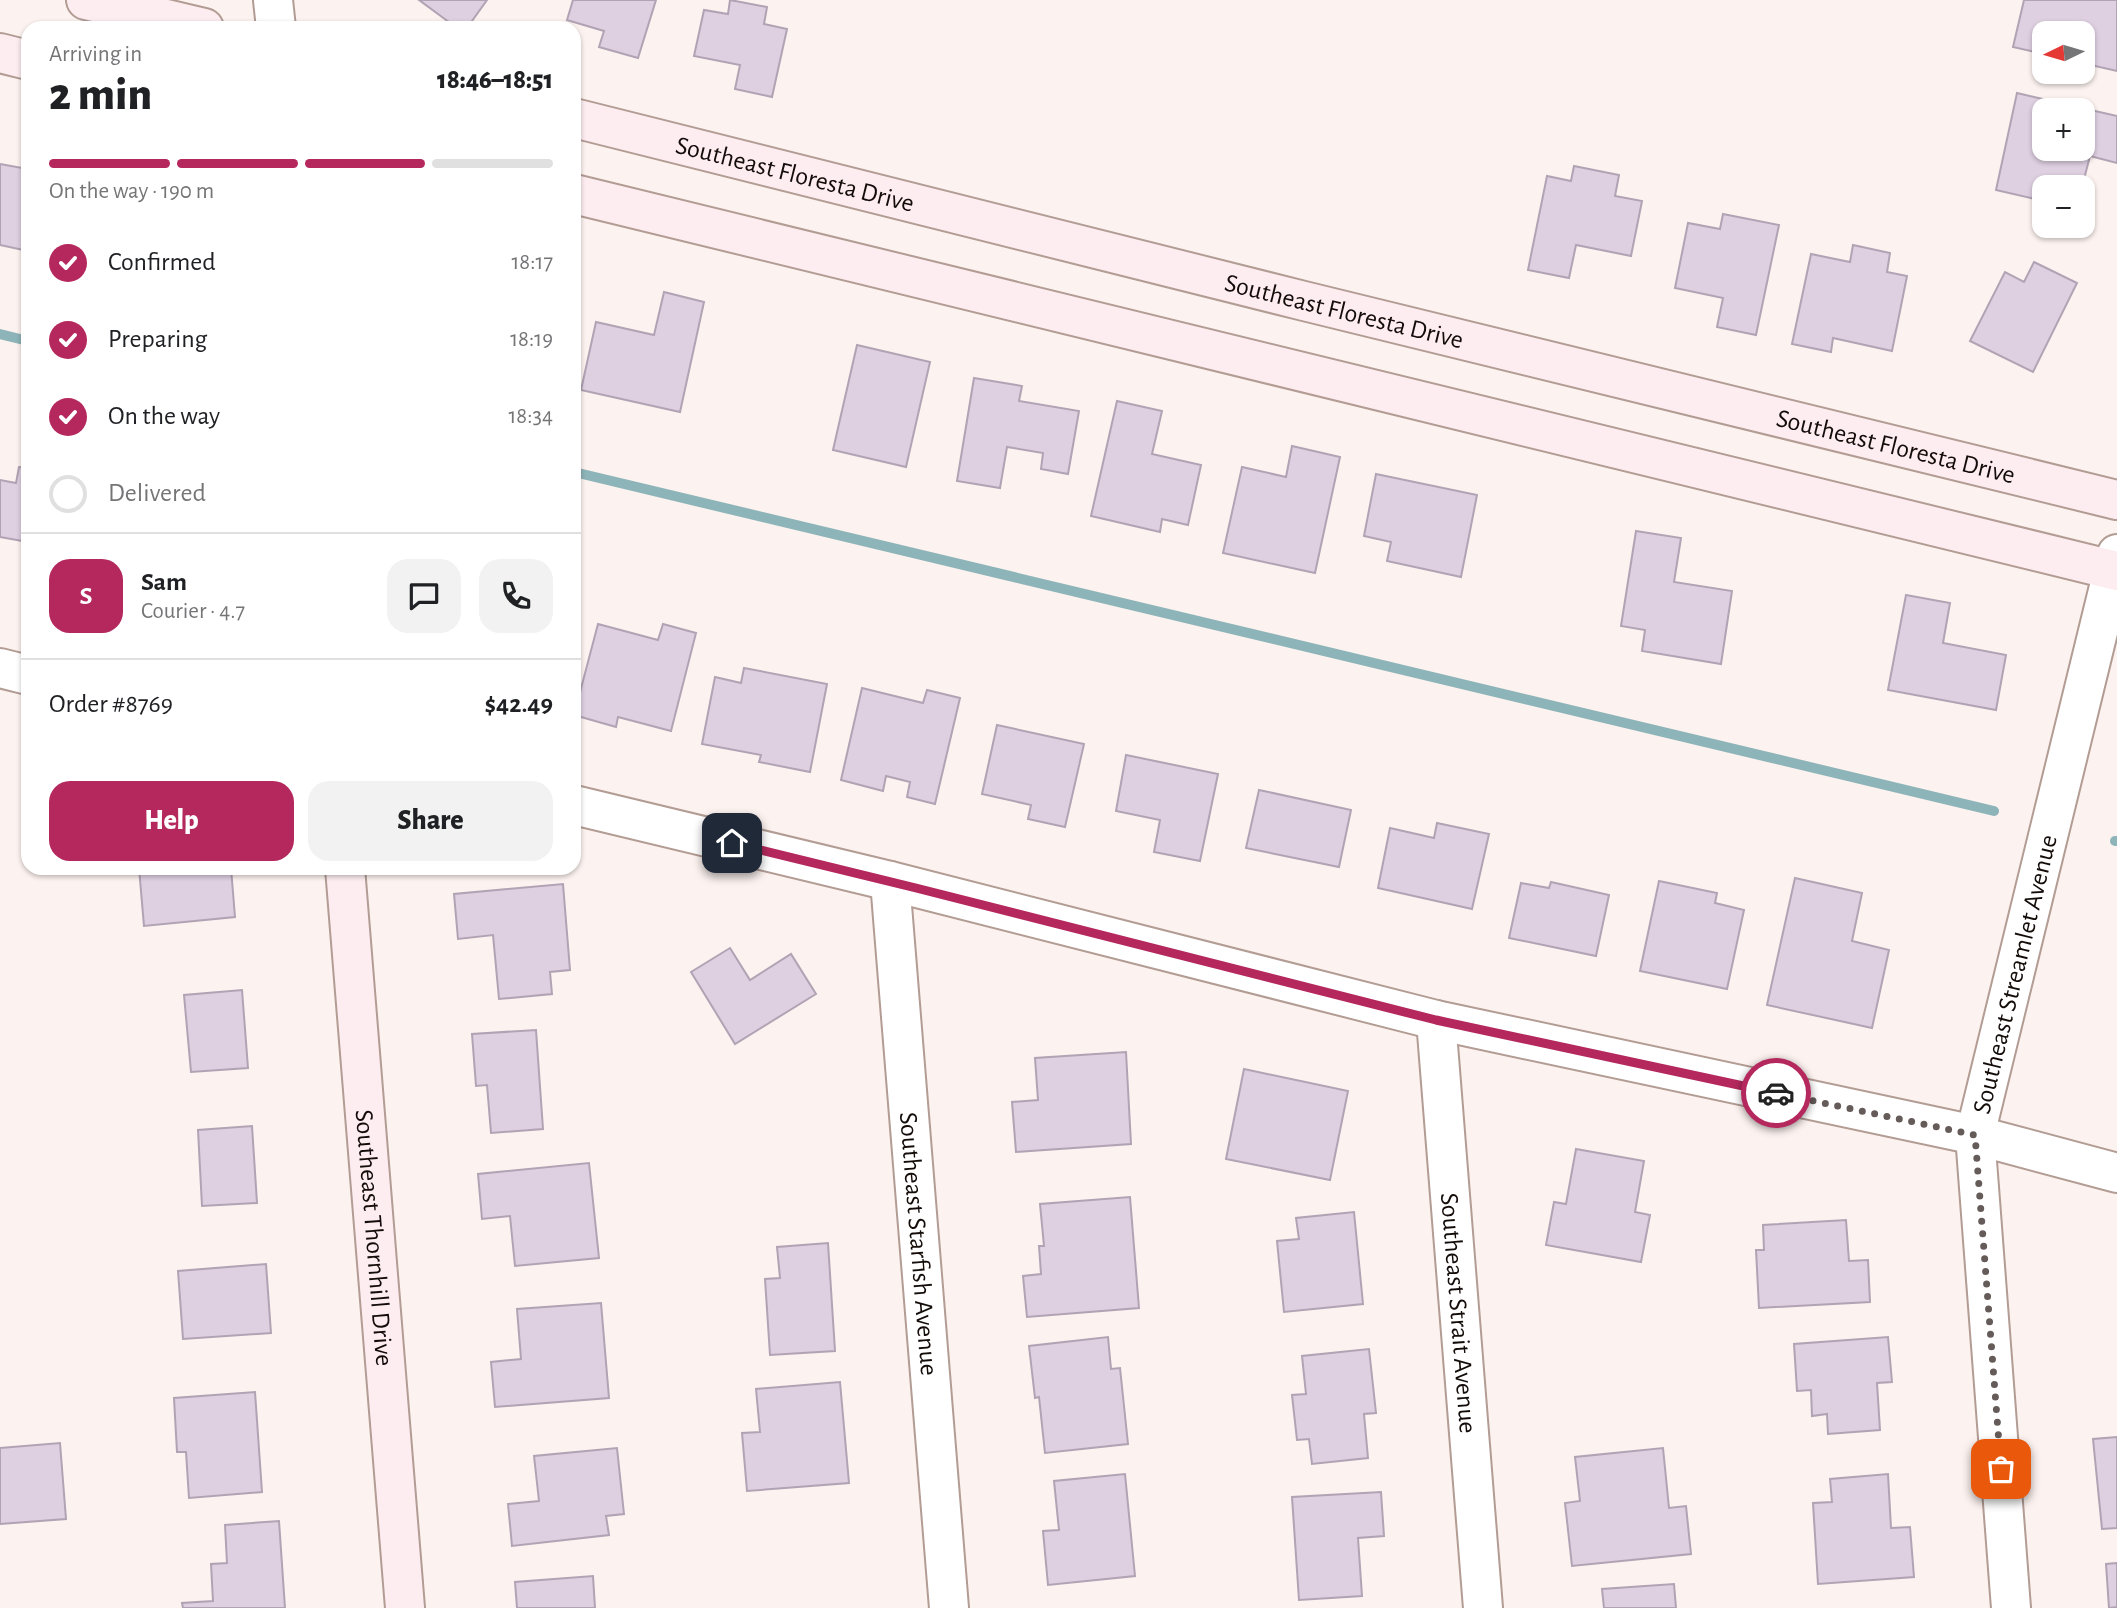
<!DOCTYPE html>
<html lang="en">
<head>
<meta charset="utf-8">
<style>
  body { margin:0; font-family:"Alegreya Sans",sans-serif; background:#f2f2f2; color:#202124; height:100vh; display:flex; flex-direction:column; font-size:26px; white-space:nowrap }
  * { box-sizing:border-box; margin:0 }
  p { font-size:23px; color:#757577 }
  .icon { flex:none; width:38px; height:38px; fill:none; stroke:currentColor; stroke-width:2; stroke-linecap:round; stroke-linejoin:round }
  .map { position:relative; flex:1; overflow:hidden }
  .panel { position:absolute; left:21px; top:21px; width:560px; height:854px; display:flex; flex-direction:column; background:#fff; border-radius:21px; box-shadow:0 2px 5px #0004 }
  .panel>* { flex:none }
  .needle { width:46px; rotate:265deg }
  .fabs { position:absolute; left:2032px; top:21px; display:grid; gap:14px }
  .fabs a { display:grid; place-items:center; width:63px; height:63px; border-radius:14px; background:#fff; box-shadow:0 2px 5px #0004; font-size:35px }
  .pin { position:absolute; display:grid; place-items:center; width:60px; height:60px; color:#fff; margin:-30px; border-radius:14px; box-shadow:0 4px 10px #0006 }
  .courier { position:absolute; display:grid; place-items:center; width:70px; height:70px; margin:-35px; border:5px solid #b5285d; border-radius:50%; background:#fff; color:#222; box-shadow:0 2px 9px #0007 }
  .overview em { font-style:normal; font-weight:800 }
  .overview div { display:flex; flex-direction:column-reverse }
  .overview { display:flex; align-items:center; justify-content:space-between; height:119px; padding:0 28px }
  h1 { font-size:46px; font-weight:800; line-height:52px }
  .bar { display:grid; grid-template-columns:repeat(4,1fr); gap:10px 7px; align-content:center; height:84px; padding:0 28px }
  .bar i { height:9px; border-radius:5px; background:#e0e0e0 }
  .bar .current { background:#b5285d }
  .bar p { grid-column:span 4 }
  .line { display:flex; align-items:center; gap:18px; padding:0 28px; border-top:2px solid #e0e0e0 }
  .line div { flex:1 }
  .round { display:grid; place-items:center; flex:none; width:74px; height:74px; border-radius:21px; background:#f2f2f2 }
  ol { padding:0 28px; list-style:none }
  li { display:flex; align-items:center; gap:21px; height:77px }
  li p { margin-inline-start:auto }
  li .icon { padding:7px; border-radius:50%; background:#b5285d; color:#fff; stroke-width:4 }
  li:last-child { color:#757577 }
  li i { width:38px; height:38px; border:4px solid #e0e0e0; border-radius:50% }
  .button { display:flex; gap:14px; margin-top:auto; padding:14px 28px }
  .button a { flex:1; height:80px; border-radius:21px; background:#b5285d; color:#fff; font-size:28px; font-weight:800; line-height:80px; text-align:center }
  .button a+a { background:#f2f2f2; color:#202124 }
  .map>svg:first-child { display:block }
  .lines { fill:none; stroke-linecap:round; stroke-linejoin:round }
  .stream { stroke:#8db4b8; stroke-width:10 }
  .building { fill:#decfe1; stroke:#b1a3b4; stroke-width:2; fill-rule:evenodd }
  .street-casing { stroke:#b29c94; stroke-width:42 }
  .secondary-casing { stroke:#b29c94; stroke-width:42 }
  .street { stroke:#fff; stroke-width:38 }
  .secondary { stroke:#fdedf1; stroke-width:38 }
  .done { stroke:#655c5a; stroke-width:7; stroke-dasharray:0 12.6 }
  .route { stroke:#b5285d; stroke-width:9 }
  .labels { text-anchor:middle; stroke-width:7; stroke-linejoin:round; paint-order:stroke }
  .street-label { font-size:26px; fill:#130c09; stroke:#fff }
</style>
</head>
<body>
<div class="map">
<svg width="2117" height="1608" viewBox="0 0 2117 1608">
  <rect width="100%" height="100%" fill="#fcf2ef"/>
  <g class="lines">
    <g class="stream">
      <path d="M0,334L28,341"/>
      <path d="M574,472L1994,811"/>
      <path d="M2115,841H2117"/>
    </g>
  </g>
  <g class="building">
    <path d="M419,0H487L467,28H457Z"/>
    <path d="M573,0H656L638,58L599,47L604,31L567,20Z"/>
    <path d="M730,0L767,7L764,24L787,29L772,97L735,89L740,65L694,56L704,10L728,14Z"/>
    <path d="M2024,0H2117V71L2082,63V33H2044V54L2013,47Z"/>
    <path d="M2017,93L2117,116V163L2090,156L2082,187H2044V201L1996,190ZM2044,110H2082V149H2044Z"/>
    <path d="M0,164L28,169V251L0,245Z"/>
    <path d="M1574,166L1619,175L1615,196L1642,201L1631,256L1576,245L1569,278L1528,270L1547,176L1571,181Z"/>
    <path d="M1723,214L1779,225L1756,335L1717,327L1723,298L1675,288L1688,223L1720,229Z"/>
    <path d="M1853,245L1890,253L1887,272L1907,276L1892,351L1833,338L1831,352L1792,344L1811,254L1850,262Z"/>
    <path d="M2034,262L2077,283L2033,372L1970,341L2005,272L2024,282Z"/>
    <path d="M664,292L704,302L680,412L581,390L596,322L654,335Z"/>
    <path d="M857,345L930,362L906,467L833,450Z"/>
    <path d="M974,378L1022,386L1019,401L1079,411L1068,474L1041,469L1043,453L1007,447L1000,488L957,481Z"/>
    <path d="M1117,401L1162,411L1152,454L1201,465L1188,525L1162,519L1160,532L1091,516Z"/>
    <path d="M1292,446L1340,457L1315,573L1223,553L1242,467L1286,477Z"/>
    <path d="M19,467L28,468V542L0,537V480L16,483Z"/>
    <path d="M1376,474L1477,495L1461,577L1387,561L1391,542L1364,536Z"/>
    <path d="M1636,531L1681,538L1674,582L1732,591L1721,664L1642,651L1645,630L1621,626Z"/>
    <path d="M1906,595L1950,603L1943,643L2006,655L1996,710L1888,690Z"/>
    <path d="M598,624L658,640L663,624L696,633L671,731L618,717L616,727L574,715Z"/>
    <path d="M744,668L827,684L810,772L759,762L761,755L702,744L715,677L741,683Z"/>
    <path d="M862,688L923,703L927,690L960,698L935,804L907,797L910,782L886,776L883,791L841,780Z"/>
    <path d="M997,725L1084,744L1065,827L1028,819L1031,805L982,794Z"/>
    <path d="M1126,755L1218,774L1200,861L1154,852L1160,820L1116,811Z"/>
    <path d="M1259,790L1351,810L1339,867L1246,848Z"/>
    <path d="M1437,823L1489,834L1472,909L1378,888L1390,828L1434,838Z"/>
    <path d="M139,868H231L235,917L144,926Z"/>
    <path d="M1795,878L1862,893L1852,941L1889,950L1872,1028L1767,1005Z"/>
    <path d="M1659,881L1717,893L1715,903L1744,910L1727,989L1640,971Z"/>
    <path d="M1551,882L1609,895L1596,956L1509,938L1521,883L1549,888Z"/>
    <path d="M563,884L570,970L550,972L552,994L499,999L493,935L458,939L454,894Z"/>
    <path d="M730,948L750,980L791,954L816,994L735,1044L691,972Z"/>
    <path d="M242,990L248,1068L191,1072L184,995Z"/>
    <path d="M536,1030L543,1129L491,1133L487,1085L476,1086L472,1034Z"/>
    <path d="M1126,1052L1131,1144L1016,1152L1012,1102L1038,1100L1035,1058Z"/>
    <path d="M1244,1069L1348,1091L1330,1180L1226,1159Z"/>
    <path d="M252,1126L257,1203L202,1206L198,1130Z"/>
    <path d="M1576,1149L1644,1161L1635,1212L1650,1215L1641,1262L1546,1245L1554,1202L1566,1204Z"/>
    <path d="M589,1163L599,1258L515,1266L510,1216L482,1219L478,1174Z"/>
    <path d="M1130,1197L1139,1308L1027,1317L1023,1276L1041,1274L1039,1246H1044L1040,1204Z"/>
    <path d="M1354,1212L1363,1304L1284,1312L1277,1241L1299,1239L1296,1218Z"/>
    <path d="M1846,1220L1849,1261L1868,1260L1870,1302L1759,1308L1756,1250H1764L1763,1225Z"/>
    <path d="M828,1243L835,1351L770,1355L765,1279L780,1278L777,1247Z"/>
    <path d="M266,1264L271,1333L183,1339L178,1271Z"/>
    <path d="M601,1303L609,1398L495,1407L491,1362L521,1359L517,1309Z"/>
    <path d="M1108,1337L1111,1369L1120,1368L1128,1444L1045,1453L1039,1397L1035,1398L1029,1346Z"/>
    <path d="M1888,1337L1892,1382L1877,1383L1880,1430L1828,1434L1827,1414L1812,1416L1811,1390L1797,1391L1794,1344Z"/>
    <path d="M1369,1349L1376,1413L1364,1414L1368,1458L1312,1464L1309,1439L1297,1440L1292,1395L1306,1394L1302,1356Z"/>
    <path d="M840,1382L849,1483L747,1491L742,1433L760,1432L756,1389Z"/>
    <path d="M255,1392L262,1492L189,1498L186,1452H177L174,1398Z"/>
    <path d="M2117,1437V1528L2102,1529L2093,1439Z"/>
    <path d="M60,1443L66,1519L0,1524V1448Z"/>
    <path d="M617,1448L624,1514L606,1516L609,1535L512,1546L508,1504L539,1501L534,1456Z"/>
    <path d="M1663,1448L1669,1508L1686,1506L1691,1554L1572,1566L1565,1503L1580,1501L1575,1457Z"/>
    <path d="M1125,1474L1135,1576L1048,1585L1043,1531L1059,1530L1054,1481Z"/>
    <path d="M1888,1474L1891,1528L1910,1527L1914,1577L1818,1584L1813,1503L1832,1502L1830,1479Z"/>
    <path d="M1381,1492L1384,1536L1358,1538L1362,1596L1299,1600L1292,1497Z"/>
    <path d="M279,1521L285,1608H183L182,1603L213,1601L211,1564L227,1563L225,1525Z"/>
    <path d="M2117,1563V1607L2109,1608L2106,1564Z"/>
    <path d="M593,1576L595,1608H517L515,1582Z"/>
    <path d="M1674,1584L1676,1608H1604L1602,1589Z"/>
  </g>
  <g class="lines">
    <defs>
      <g id="street">
        <path d="M273,0L276,28"/>
        <path d="M0,668L28,675"/>
        <path d="M574,805L890,881L1436,1020L1975,1135L2117,1173"/>
        <path id="s1" d="M890,881L949,1608"/>
        <path id="s2" d="M1436,1020L1483,1608"/>
        <path id="s3" d="M2011,1608L1975,1135L2117,554"/>
      </g>
      <g id="secondary">
        <path d="M86,0L204,28"/>
        <path d="M0,53L28,60"/>
        <path id="s4" d="M574,118L1304,301L2117,500"/>
        <path d="M574,194L2117,571"/>
        <path id="s5" d="M345,868L405,1608"/>
      </g>
    </defs>
    <use href="#street" class="street-casing"/>
    <use href="#secondary" class="secondary-casing"/>
    <use href="#street" class="street"/>
    <use href="#secondary" class="secondary"/>
  </g>
  <g class="lines">
    <path class="done" d="M1776,1093L1975,1135L2001,1469"/>
    <path class="route" d="M732,843L916,888L1436,1020L1776,1093"/>
  </g>
  <g class="labels">
    <g class="street-label">
      <text dy="9" stroke="none"><textPath href="#s4" startOffset="228">Southeast Floresta Drive</textPath></text>
      <text dy="9" stroke="none"><textPath href="#s4" startOffset="794">Southeast Floresta Drive</textPath></text>
      <text dy="9" stroke="none"><textPath href="#s4" startOffset="1362">Southeast Floresta Drive</textPath></text>
      <text dy="9" stroke="none"><textPath href="#s3" startOffset="640">Southeast Streamlet Avenue</textPath></text>
      <text dy="9" stroke="none"><textPath href="#s5" startOffset="371">Southeast Thornhill Drive</textPath></text>
      <text dy="9" stroke="none"><textPath href="#s1" startOffset="364">Southeast Starfish Avenue</textPath></text>
      <text dy="9" stroke="none"><textPath href="#s2" startOffset="294">Southeast Strait Avenue</textPath></text>
    </g>
  </g>
</svg>
<div class="fabs">
<a><svg class="needle" viewBox="-14 -14 28 28"><path d="M0-13l5 13h-10z" fill="#e53935"/><path d="M0 13l5-13h-10z" fill="#757577"/></svg></a>
<a>+</a>
<a>−</a>
</div>
<div class="pin" style="left:2001px;top:1469px;background:#ea580c"><svg class="icon" aria-label="bag" viewBox="0 0 24 24"><path d="M5 8h14l-1 12H6zM9 8a3 3 0 0 1 6 0"/></svg></div>
<div class="pin" style="left:732px;top:843px;background:#1f2937"><svg class="icon" aria-label="home" viewBox="0 0 24 24"><path d="M3 11l9-7 9 7M6 9v11h12V9"/></svg></div>
<div class="courier" style="left:1776px;top:1093px"><svg class="icon" aria-label="car" viewBox="0 0 24 24"><path d="M5 17H2v-5l4-1 3-4h7l3 4 3 1v5h-3M9 17h6M6 11h13"/><circle cx="7" cy="17" r="2"/><circle cx="17" cy="17" r="2"/></svg></div>
<section class="panel">
<div class="overview"><div><h1>2 min</h1><p>Arriving in</p></div><em>18:46–18:51</em></div>
<div class="bar"><i class="current"></i><i class="current"></i><i class="current"></i><i></i><p>On the way · 190 m</p></div>
<ol>
<li><svg class="icon" aria-label="check" viewBox="0 0 24 24"><path d="M5 12l5 5 9-10"/></svg>Confirmed<p>18:17</p></li>
<li><svg class="icon" aria-label="check" viewBox="0 0 24 24"><path d="M5 12l5 5 9-10"/></svg>Preparing<p>18:19</p></li>
<li><svg class="icon" aria-label="check" viewBox="0 0 24 24"><path d="M5 12l5 5 9-10"/></svg>On the way<p>18:34</p></li>
<li><i></i>Delivered</li>
</ol>
<div class="line" style="height:126px"><b class="round" style="background:#b5285d;color:#fff">S</b><div><b>Sam</b><p>Courier · 4.7</p></div><a class="round"><svg class="icon" aria-label="chat" viewBox="0 0 24 24"><path d="M4 5h16v11H9l-5 4z"/></svg></a><a class="round"><svg class="icon" aria-label="phone" viewBox="0 0 24 24"><path d="M5 4h4l2 5-3 2q2 4 5 5l2-3 5 2v4C11 20 4 13 5 4z"/></svg></a></div>
<div class="line" style="height:91px"><div>Order #8769</div><b>$42.49</b></div>
<div class="button"><a>Help</a><a>Share</a></div>
</section>
</div>
</body>
</html>
